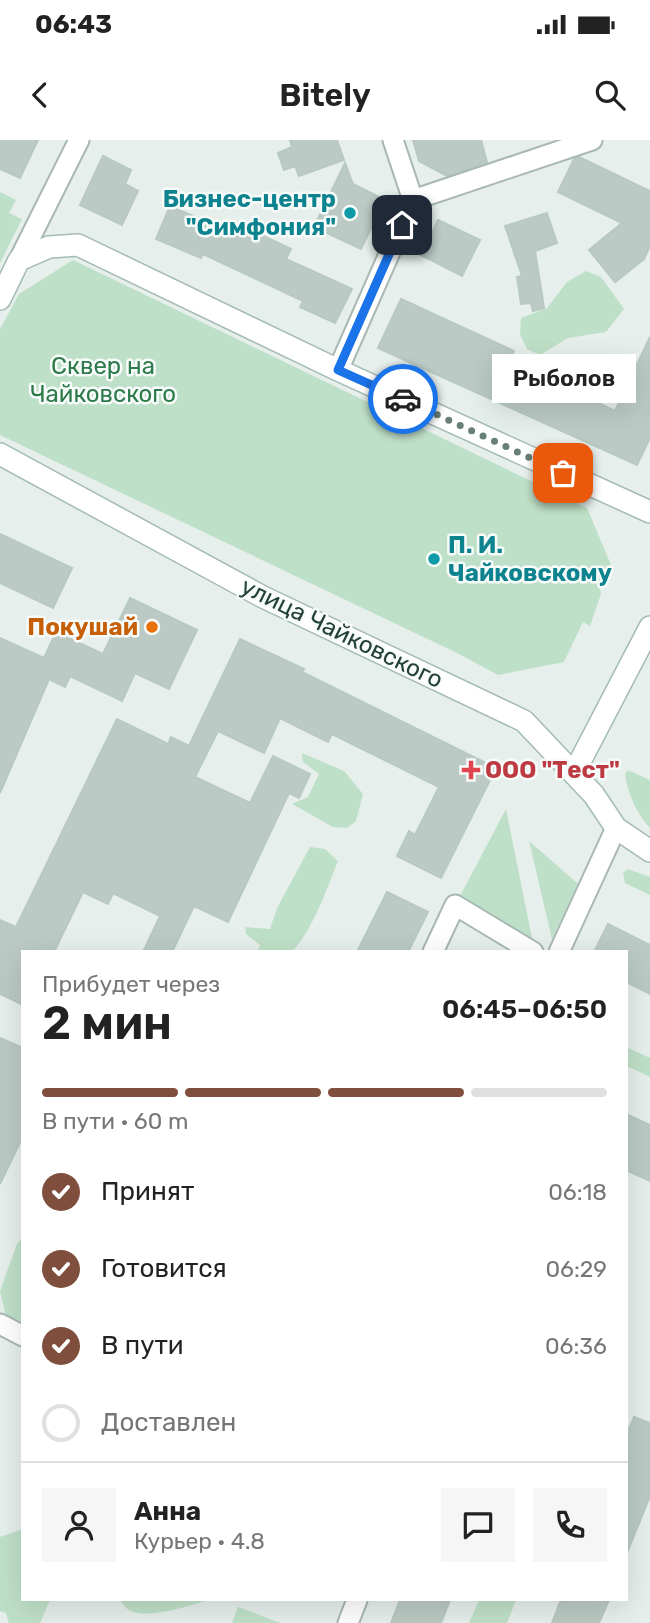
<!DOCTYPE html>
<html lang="ru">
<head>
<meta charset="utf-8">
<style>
  body { margin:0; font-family:Rubik,sans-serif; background:#f6f6f6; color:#222; height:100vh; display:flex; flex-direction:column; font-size:26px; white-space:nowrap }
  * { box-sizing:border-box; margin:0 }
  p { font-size:23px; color:#767676 }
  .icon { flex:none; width:38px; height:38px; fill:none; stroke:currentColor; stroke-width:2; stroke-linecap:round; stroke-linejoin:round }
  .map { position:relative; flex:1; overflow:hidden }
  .panel { position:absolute; left:21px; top:810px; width:607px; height:651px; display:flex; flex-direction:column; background:#fff; border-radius:0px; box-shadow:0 7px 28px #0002 }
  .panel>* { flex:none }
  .pin { position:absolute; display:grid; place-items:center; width:60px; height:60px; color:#fff; margin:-30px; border-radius:14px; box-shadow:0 4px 10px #0006 }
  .courier { position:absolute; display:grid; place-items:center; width:70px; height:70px; margin:-35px; border:5px solid #1a73e8; border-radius:50%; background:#fff; color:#222; box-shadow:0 2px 9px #0007 }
  .bubble { position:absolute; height:49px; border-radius:0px; background:#fff; box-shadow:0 7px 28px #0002; font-size:23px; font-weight:600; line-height:49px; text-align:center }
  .head em { font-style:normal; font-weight:600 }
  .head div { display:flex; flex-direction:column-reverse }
  .head { display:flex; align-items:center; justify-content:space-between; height:119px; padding:0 21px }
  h1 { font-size:46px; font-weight:600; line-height:52px }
  .bar { display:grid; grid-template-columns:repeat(4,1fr); gap:10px 7px; align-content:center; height:84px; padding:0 21px }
  .bar i { height:9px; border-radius:5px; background:#e0e0e0 }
  .bar .current { background:#804e3d }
  .bar p { grid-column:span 4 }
  .line { display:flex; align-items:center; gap:18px; padding:0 21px; border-top:2px solid #e0e0e0 }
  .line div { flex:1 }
  .round { display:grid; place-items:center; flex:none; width:74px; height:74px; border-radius:0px; background:#f6f6f6 }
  ol { padding:0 21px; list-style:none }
  li { display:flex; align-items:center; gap:21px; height:77px }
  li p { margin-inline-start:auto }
  li .icon { padding:7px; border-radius:50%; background:#804e3d; color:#fff; stroke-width:4 }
  li:last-child { color:#767676 }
  li i { width:38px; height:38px; border:4px solid #e0e0e0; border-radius:50% }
  .status { display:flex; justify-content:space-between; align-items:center; height:49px; padding:0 35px; background:#fff; direction:ltr }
  .status svg { height:19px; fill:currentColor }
  header { display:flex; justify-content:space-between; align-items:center; height:91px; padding:0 21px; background:#fff; font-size:32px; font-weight:600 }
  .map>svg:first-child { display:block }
  .green { fill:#bfe0c8 }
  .building { fill:#bbcac4; stroke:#b8c9c2; stroke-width:2 }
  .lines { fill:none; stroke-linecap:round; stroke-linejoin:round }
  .street-casing { stroke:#a8b8b2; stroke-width:23 }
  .secondary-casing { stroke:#a4bbb3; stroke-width:24 }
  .street { stroke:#fff; stroke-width:19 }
  .secondary { stroke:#fff; stroke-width:21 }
  .done { stroke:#687f78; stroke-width:7; stroke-dasharray:0 12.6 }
  .route { stroke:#1a73e8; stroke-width:9 }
  .culture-dot { fill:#0f9aa8; stroke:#f7fbf9; stroke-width:2.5 }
  .food-dot { fill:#e8710a; stroke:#f7fbf9; stroke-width:2.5 }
  .health-dot { fill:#e0444e; stroke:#f7fbf9; stroke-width:2.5 }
  .labels { text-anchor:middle; stroke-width:5; stroke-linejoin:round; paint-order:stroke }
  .culture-label { font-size:24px; font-weight:bold; fill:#0d838f; stroke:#f7fbf9; text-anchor:end }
  .park-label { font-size:24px; fill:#2d7a4b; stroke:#f7fbf9 }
  .food-label { font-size:24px; font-weight:bold; fill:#c56008; stroke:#f7fbf9; text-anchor:end }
  .street-label { font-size:24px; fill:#24423a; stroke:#f7fbf9 }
  .health-label { font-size:24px; font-weight:bold; fill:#be3a42; stroke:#f7fbf9; text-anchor:start }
</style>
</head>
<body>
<div class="status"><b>06:43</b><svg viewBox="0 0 49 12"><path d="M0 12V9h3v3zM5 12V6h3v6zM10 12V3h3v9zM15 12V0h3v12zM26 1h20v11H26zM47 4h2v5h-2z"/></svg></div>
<header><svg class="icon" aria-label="back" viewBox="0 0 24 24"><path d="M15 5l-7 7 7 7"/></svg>Bitely<svg class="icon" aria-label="search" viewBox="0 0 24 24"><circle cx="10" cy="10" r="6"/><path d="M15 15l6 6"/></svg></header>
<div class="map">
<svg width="650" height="1483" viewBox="0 0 650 1483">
  <rect width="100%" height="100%" fill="#e6efeb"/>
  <g class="green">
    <path d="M0,52L16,60L9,73L22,79L0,123Z"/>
    <path d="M73,120L587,368L611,425L600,448L601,454L590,486L583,482L564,522L498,535L457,513L0,295V189L19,154Z"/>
    <path d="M586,131L601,137L624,169L606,192L568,198L540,215L527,209L520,194L521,178L547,168L567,142Z"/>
    <path d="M302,613L344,631L363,654L356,681L347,688L333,687L292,664L308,657L319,634L303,622Z"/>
    <path d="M628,630L650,640V688C636,673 628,654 625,634Z"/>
    <path d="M506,669L534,808L459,758Z"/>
    <path d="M529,701L578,744L552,799Z"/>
    <path d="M310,707L325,709L338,721C326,751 314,787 292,812H257L260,805L246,794L245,787L270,789L277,768Z"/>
    <path d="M628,729L650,737V755L625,743L623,733Z"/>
    <path d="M626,907L650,918V937L627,926Z"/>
    <path d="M23,1096V1186L6,1177L0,1151L17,1104Z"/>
    <path d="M23,1389V1460H50L40,1483H9L6,1473L0,1471V1397Z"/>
    <path d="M120,1460H208C189,1466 150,1479 131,1471C126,1469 123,1464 120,1460Z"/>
    <path d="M479,1460H516L507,1483H469Z"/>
    <path d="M238,1467L280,1483H232Z"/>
  </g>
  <g class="building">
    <path d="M0,0H38L20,38L0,29Z"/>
    <path d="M290,0H337L344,20L299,36L295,26L284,30L278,13L292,7Z"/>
    <path d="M413,0H481L487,22L447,36L419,21Z"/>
    <path d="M103,16L131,30L125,44L138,51L122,85L80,65Z"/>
    <path d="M579,17L650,51V106L644,119L615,142L589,110L622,83L558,52L574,19Z"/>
    <path d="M345,23L353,44L385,60L361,109L314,87Z"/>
    <path d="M170,66L242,97L247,88L291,109L286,119L352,149L335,183L300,167L303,161L203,114L201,118L156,99Z"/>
    <path d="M547,73L557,103L535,111L544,168L533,171L531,163L521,164L517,137L522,136L505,86Z"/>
    <path d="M438,80L480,100L462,136L421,115Z"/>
    <path d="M401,159L514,211L509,221L615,271L650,197V298L637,325L378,208Z"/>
    <path d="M0,394L72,428L53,468L0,443Z"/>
    <path d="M130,458L197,490L169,549L135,533L122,561L70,536L65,547L49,539L0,653V498L44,518L56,492L103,514Z"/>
    <path d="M240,499L304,529L302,532L496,628L441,738L397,716L409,691L415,695L439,647L332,594L328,602L280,578L264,613L218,591L195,637L250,663L273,616L310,634L299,658L289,653L228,782L194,766L172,812H143L160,776L113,753L108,764L83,752L54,812H23V865L0,854V780L16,787L117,579L168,604L171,597L189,606Z"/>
    <path d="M387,752L428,772L408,812H357Z"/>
    <path d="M608,784L650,805V854L626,842V812H594Z"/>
    <path d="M0,898L23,908V996L0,1044Z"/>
    <path d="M626,974L650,985V1041L626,1030Z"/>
    <path d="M634,1277L650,1283V1356L627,1413L626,1296Z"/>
    <path d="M400,1460H450L441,1483H391Z"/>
    <path d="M561,1460H609L599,1483H552Z"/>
  </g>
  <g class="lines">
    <defs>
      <g id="street">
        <path d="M413,60L592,0"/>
        <path d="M19,120L79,0"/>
        <path d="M338,230L413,60L393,0"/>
        <path d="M433,812L455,765L533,812"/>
        <path d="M559,812L616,688"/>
        <path d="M0,1184L23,1196"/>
        <path d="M348,1483L357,1460"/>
      </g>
      <g id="secondary">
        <path d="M0,159L19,120L49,107L78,105L338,230L650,372"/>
        <path d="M0,314L263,457L524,581L594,655L616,688L650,711"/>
        <path d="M574,633L650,487"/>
      </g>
    </defs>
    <use href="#street" class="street-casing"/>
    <use href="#secondary" class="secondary-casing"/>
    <use href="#street" class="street"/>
    <use href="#secondary" class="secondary"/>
  </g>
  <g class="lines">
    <path class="done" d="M403,259L563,333"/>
    <path class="route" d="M402,85L338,230L403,259"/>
  </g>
  <g class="culture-dot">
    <circle cx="350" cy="73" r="7"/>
    <circle cx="434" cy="419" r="7"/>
  </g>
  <circle class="food-dot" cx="152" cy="487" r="7"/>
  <path class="health-dot" d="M467.5 619.5h7v7h7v7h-7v7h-7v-7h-7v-7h7z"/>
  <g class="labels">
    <g class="culture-label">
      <text x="336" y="67">Бизнес-центр<tspan x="336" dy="28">"Симфония"</tspan></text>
      <text x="448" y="413" text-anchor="start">П. И.<tspan x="448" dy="28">Чайковскому</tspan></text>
    </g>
    <g class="park-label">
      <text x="103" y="234">Сквер на<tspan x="103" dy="28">Чайковского</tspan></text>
    </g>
    <g class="food-label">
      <text x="138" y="495">Покушай</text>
    </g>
    <g class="street-label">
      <text transform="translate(342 493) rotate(26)" y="8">улица Чайковского</text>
    </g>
    <g class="health-label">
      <text x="485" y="638">ООО "Тест"</text>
    </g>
  </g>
</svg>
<div class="pin" style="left:563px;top:333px;background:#ea580c"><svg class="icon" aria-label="bag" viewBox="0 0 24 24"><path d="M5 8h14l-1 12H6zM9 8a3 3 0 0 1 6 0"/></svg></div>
<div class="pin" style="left:402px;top:85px;background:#1f2937"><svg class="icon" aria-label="home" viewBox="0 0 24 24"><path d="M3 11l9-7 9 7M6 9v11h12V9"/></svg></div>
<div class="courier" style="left:403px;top:259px"><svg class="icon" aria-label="car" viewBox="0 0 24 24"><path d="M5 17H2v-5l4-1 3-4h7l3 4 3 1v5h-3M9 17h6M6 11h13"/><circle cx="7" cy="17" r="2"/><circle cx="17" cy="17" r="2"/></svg></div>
<div class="bubble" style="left:492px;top:214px;width:144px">Рыболов</div>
<section class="panel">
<div class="head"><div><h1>2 мин</h1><p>Прибудет через</p></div><em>06:45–06:50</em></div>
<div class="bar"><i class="current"></i><i class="current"></i><i class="current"></i><i></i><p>В пути · 60 m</p></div>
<ol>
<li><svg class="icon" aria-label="check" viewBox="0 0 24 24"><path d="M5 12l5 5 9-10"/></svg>Принят<p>06:18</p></li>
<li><svg class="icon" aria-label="check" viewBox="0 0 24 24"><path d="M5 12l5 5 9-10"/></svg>Готовится<p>06:29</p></li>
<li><svg class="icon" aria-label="check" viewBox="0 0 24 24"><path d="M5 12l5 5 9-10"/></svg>В пути<p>06:36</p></li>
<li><i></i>Доставлен</li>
</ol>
<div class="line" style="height:126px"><a class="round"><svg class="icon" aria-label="person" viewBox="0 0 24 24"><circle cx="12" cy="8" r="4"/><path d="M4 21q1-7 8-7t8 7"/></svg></a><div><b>Анна</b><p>Курьер · 4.8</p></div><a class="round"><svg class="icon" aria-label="chat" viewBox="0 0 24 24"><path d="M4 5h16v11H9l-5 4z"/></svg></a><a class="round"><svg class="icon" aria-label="phone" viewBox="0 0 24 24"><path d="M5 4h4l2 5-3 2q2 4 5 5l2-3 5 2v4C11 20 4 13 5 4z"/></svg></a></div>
</section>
</div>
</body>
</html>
